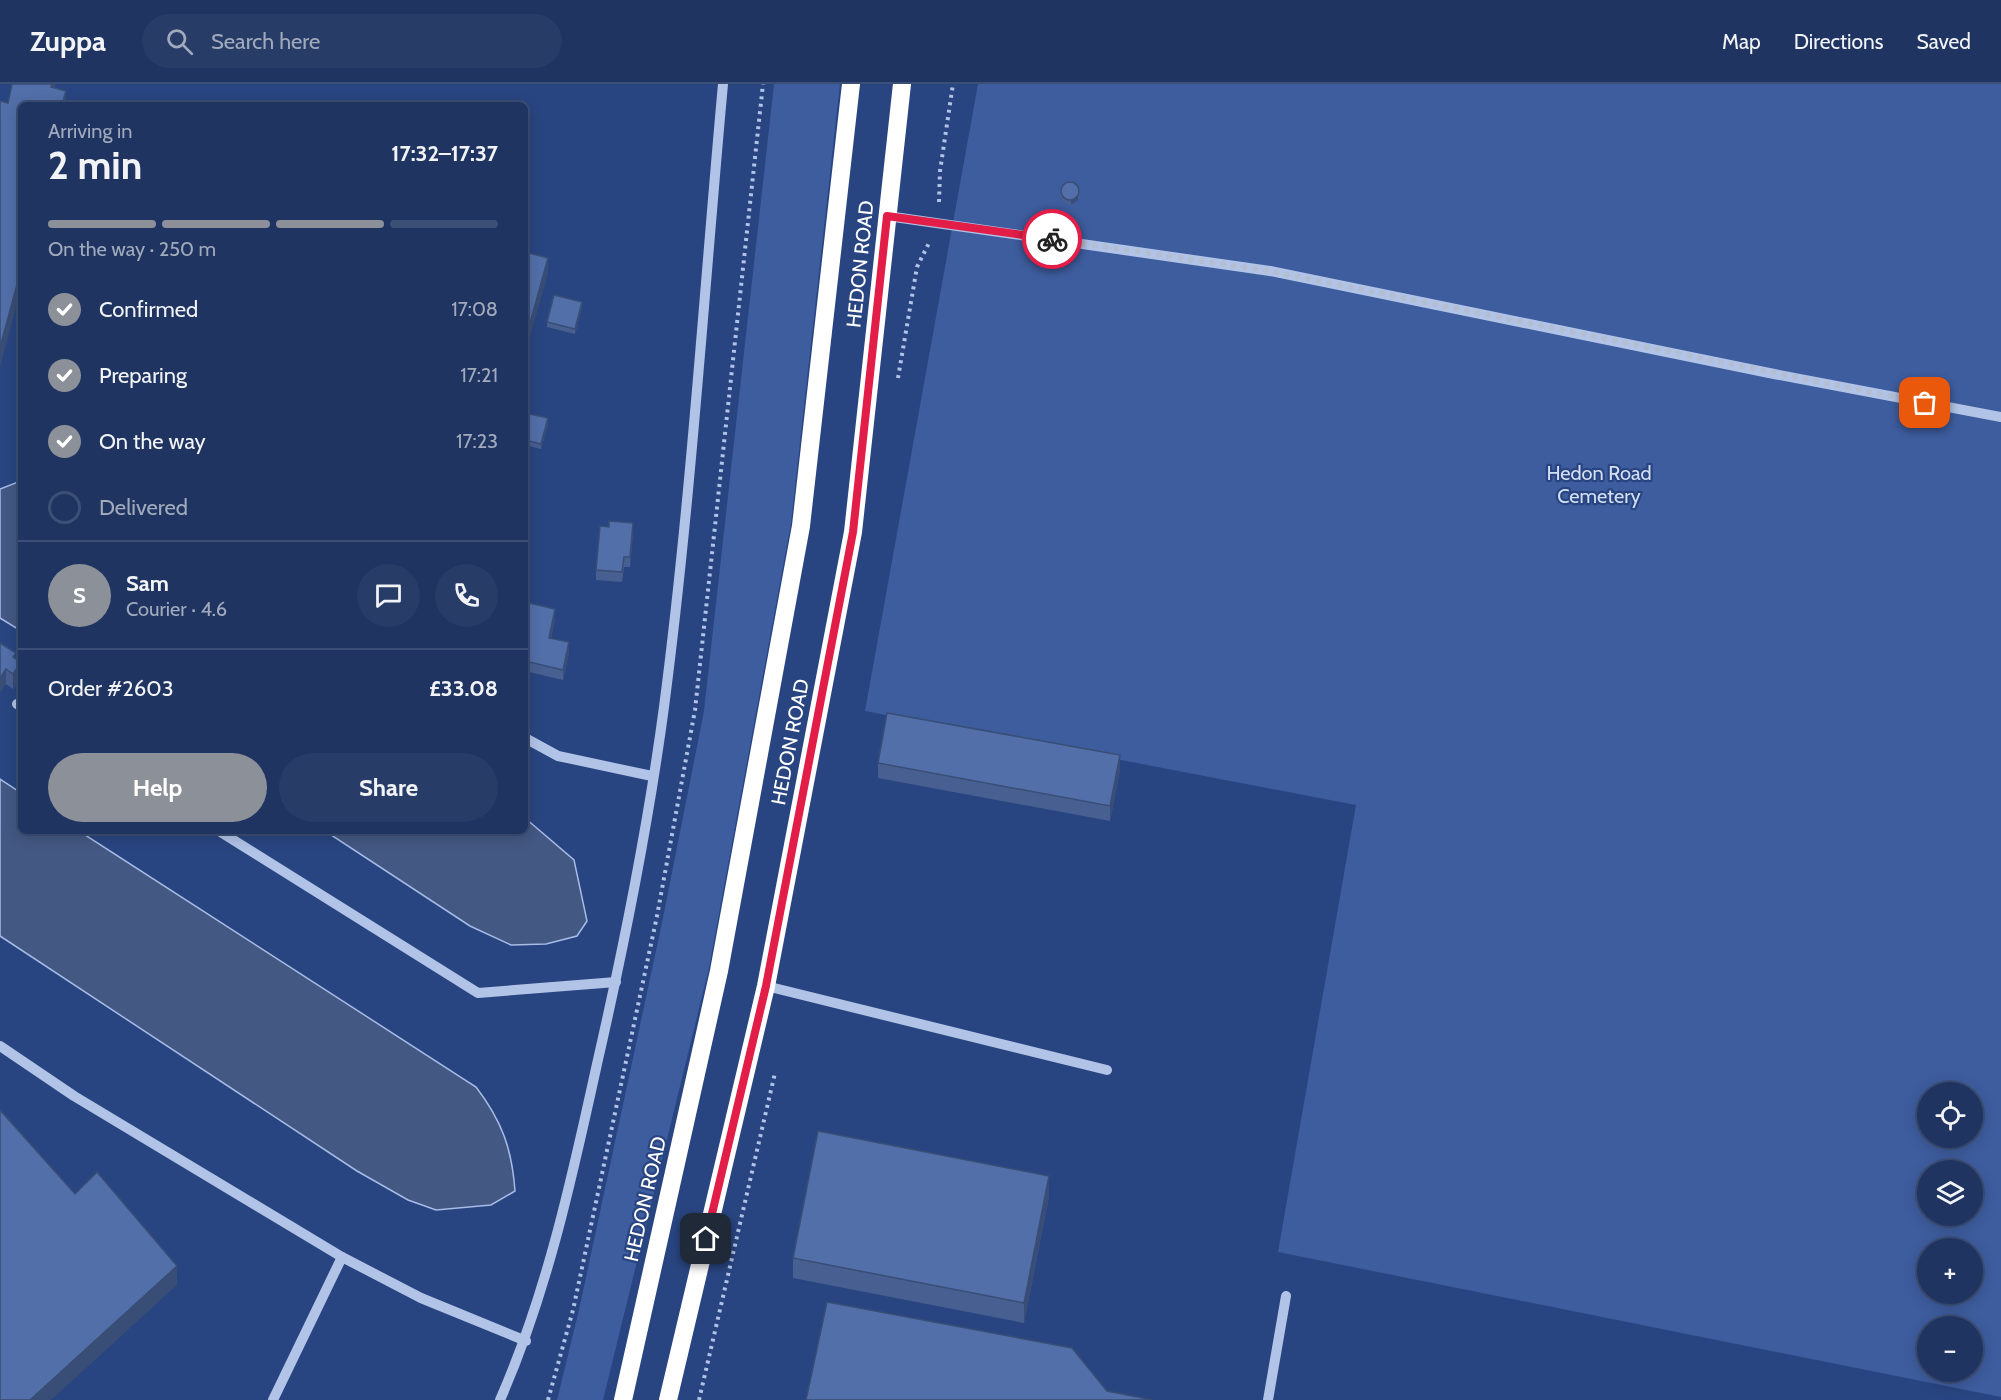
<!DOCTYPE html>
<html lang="en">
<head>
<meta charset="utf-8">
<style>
  body { margin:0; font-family:Cabin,sans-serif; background:#273c67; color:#f1f3f6; height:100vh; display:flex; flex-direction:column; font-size:22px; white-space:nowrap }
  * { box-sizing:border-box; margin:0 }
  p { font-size:20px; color:#a1aabd }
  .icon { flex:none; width:33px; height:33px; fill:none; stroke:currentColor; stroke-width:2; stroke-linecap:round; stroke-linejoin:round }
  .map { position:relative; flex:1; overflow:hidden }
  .details { position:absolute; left:18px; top:18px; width:510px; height:732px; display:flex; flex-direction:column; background:#1f3461; border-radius:9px; box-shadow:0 3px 15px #0003,0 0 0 2px #3c4f76 }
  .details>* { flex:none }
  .fabs { position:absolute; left:1917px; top:998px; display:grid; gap:12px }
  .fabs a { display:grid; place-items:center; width:66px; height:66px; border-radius:50%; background:#1f3461; box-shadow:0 3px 15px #0003,0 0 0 2px #3c4f76; font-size:30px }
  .pin { position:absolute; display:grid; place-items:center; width:51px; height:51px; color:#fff; margin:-26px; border-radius:12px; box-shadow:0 3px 9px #0006 }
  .courier { position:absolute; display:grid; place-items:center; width:60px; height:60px; margin:-30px; border:4px solid #e11d48; border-radius:50%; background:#fff; color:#222; box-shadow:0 2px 8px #0007 }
  .headline em { font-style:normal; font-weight:800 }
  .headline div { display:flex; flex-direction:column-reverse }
  .headline { display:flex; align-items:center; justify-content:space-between; height:102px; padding:0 30px }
  h1 { font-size:39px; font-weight:800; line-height:45px }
  .bar { display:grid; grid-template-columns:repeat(4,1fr); gap:9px 6px; align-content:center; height:72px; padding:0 30px }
  .bar i { height:8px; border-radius:4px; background:#3c4f76 }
  .bar .current { background:#8c9099 }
  .bar p { grid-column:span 4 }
  .line { display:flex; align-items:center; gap:15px; padding:0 30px; border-top:2px solid #3c4f76 }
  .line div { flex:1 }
  .round { display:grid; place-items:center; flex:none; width:63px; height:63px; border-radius:32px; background:#273c67 }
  ol { padding:0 30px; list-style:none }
  li { display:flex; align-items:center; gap:18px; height:66px }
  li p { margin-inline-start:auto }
  li .icon { padding:6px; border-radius:50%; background:#8c9099; color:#fff; stroke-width:4 }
  li:last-child { color:#a1aabd }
  li i { width:33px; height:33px; border:3px solid #3c4f76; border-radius:50% }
  .cta { display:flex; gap:12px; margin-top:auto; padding:12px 30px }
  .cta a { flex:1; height:69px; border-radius:36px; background:#8c9099; color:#fff; font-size:24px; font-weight:800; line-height:69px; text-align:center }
  .cta a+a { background:#273c67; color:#f1f3f6 }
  header { display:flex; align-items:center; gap:36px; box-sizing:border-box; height:84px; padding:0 30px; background:#1f3461; border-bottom:2px solid #3c4f76 }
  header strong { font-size:28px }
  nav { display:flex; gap:33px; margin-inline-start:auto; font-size:21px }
  .search { width:420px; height:54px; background:#273c67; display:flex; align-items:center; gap:15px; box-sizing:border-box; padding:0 21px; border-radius:33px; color:#a1aabd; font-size:22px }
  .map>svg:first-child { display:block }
  .green { fill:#3e5d9e; fill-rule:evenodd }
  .water { fill:#435883; stroke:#a6bce6; stroke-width:1.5 }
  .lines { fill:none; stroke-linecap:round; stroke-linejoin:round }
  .path { stroke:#b1c3e6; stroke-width:4; stroke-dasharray:3 4.5; stroke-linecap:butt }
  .minor { stroke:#b1c3e6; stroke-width:10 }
  .highway { stroke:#fff; stroke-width:18 }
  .wall { fill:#475f91 }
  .shaded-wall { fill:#394e76 }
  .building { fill:#526fa9; stroke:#394e76; stroke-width:1.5 }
  .done { stroke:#b4bed3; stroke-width:6; stroke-dasharray:0 10.8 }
  .route { stroke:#e11d48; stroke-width:8 }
  .labels { text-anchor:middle; stroke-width:4.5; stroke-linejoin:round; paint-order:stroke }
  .street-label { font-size:20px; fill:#fff; stroke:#294581 }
  .park-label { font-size:20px; fill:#d4dff5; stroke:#294581 }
</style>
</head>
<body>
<header>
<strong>Zuppa</strong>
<div class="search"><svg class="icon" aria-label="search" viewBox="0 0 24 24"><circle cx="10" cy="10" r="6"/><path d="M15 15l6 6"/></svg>Search here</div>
<nav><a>Map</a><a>Directions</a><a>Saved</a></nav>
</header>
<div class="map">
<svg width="2001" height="1316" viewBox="0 0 2001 1316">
  <rect width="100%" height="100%" fill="#294581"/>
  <g class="green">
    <path d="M774,0H840L791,439L709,884L603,1316H557L579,1226L663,834L704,627Z"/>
    <path d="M978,0H2001V1313L1278,1168L1356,721L865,627ZM1928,1008H1972V1053H1928ZM1928,1086H1972V1131H1928ZM1928,1164H1972V1209H1928ZM1928,1242H1972V1287H1928Z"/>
  </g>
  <g class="water">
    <path d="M18,398L21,400V547L0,534V405Z"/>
    <path d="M0,695L21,709V747H79L476,1003C502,1037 512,1065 515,1107L491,1121L436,1126L408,1116L357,1087L0,852Z"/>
    <path d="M525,734L574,776L587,837L577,852L546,860L511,861L470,842L325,747H525Z"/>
  </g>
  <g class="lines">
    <g class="path">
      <path d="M939,118L940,87L953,0"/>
      <path d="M898,294L917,183L929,159"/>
      <path d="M548,1316L573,1226L657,832L695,626L763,0"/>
      <path d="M699,1316L775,989"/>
    </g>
    <g class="minor">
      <path d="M887,132L1270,187L1774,290L2001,333"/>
      <path d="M17,620L21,622"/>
      <path d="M525,654L558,672L652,692"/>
      <path d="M219,747L478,909L616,898"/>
      <path d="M766,902L1107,986"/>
      <path d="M0,962L74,1012L342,1173L421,1214L526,1257"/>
      <path d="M273,1316L342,1173"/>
      <path d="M500,1316C547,1209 572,1094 597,980C624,862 648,743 664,623C691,416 704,208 723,0"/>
      <path d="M1268,1316L1286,1212"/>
    </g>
    <g class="highway">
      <path d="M623,1316L719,887L801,442L851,0"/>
      <path d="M668,1316L766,902L853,448L902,0"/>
    </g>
  </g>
  <g class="wall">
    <path d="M1060,108L1078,116L1071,121L1065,120L1060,113Z"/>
    <path d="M582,223L575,250L547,243V238Z"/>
    <path d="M525,329L548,340L541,365L525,361Z"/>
    <path d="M609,443L633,449L630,483H624L622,498L596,496V486Z"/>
    <path d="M525,518L555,535L551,554L569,568L563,596L525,587Z"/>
    <path d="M0,559L16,575L21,593L13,605L6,600Z"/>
    <path d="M878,679L1120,686L1110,737L878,694Z"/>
    <path d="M1049,1112L1024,1239L793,1194V1174Z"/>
  </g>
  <g class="shaded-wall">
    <path d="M52,0H56L51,21V3Z"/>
    <path d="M66,7V21H62Z"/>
    <path d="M1078,111V116L1071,121V116Z"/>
    <path d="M548,174V189L525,271V257Z"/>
    <path d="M21,186V205L0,283V263Z"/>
    <path d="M582,218V223L575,250V245Z"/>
    <path d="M548,334V340L541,365V360Z"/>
    <path d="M633,439V449L630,483V473Z"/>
    <path d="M555,525V535L549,564V554Z"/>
    <path d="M569,558V568L563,596V586Z"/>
    <path d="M21,578V593L13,605V590Z"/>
    <path d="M6,585V600L0,609V594Z"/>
    <path d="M1120,671V686L1110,737V722Z"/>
    <path d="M1049,1092V1112L1024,1239V1219Z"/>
    <path d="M177,1182V1201L51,1316H30Z"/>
  </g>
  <g class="building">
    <path d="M12,0H52L51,3L66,7L62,21H21V186L0,263V17L8,19Z"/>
    <circle cx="1070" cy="107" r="9"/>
    <path d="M525,168L548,174L525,257Z"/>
    <path d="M554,211L582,218L575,245L547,238Z"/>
    <path d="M525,329L548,334L541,360L525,356Z"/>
    <path d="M609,437L633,439L630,473H624L622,488L596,486L600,442L609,443Z"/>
    <path d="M525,518L555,525L549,554L569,558L563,586L525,577Z"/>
    <path d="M0,559L16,569L13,573L21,578L13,590L6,585L0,594Z"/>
    <path d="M887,629L1120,671L1110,722L878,679Z"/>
    <path d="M0,1026L75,1110L97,1088L177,1182L30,1316H0Z"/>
    <path d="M818,1047L1049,1092L1024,1219L793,1174Z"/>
    <path d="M827,1218L1072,1264L1107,1307L1153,1316H806Z"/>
  </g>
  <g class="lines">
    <path class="done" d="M1052,155L1270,187L1925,319"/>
    <path class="route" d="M706,1155L766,902L853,448L887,132L1052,155"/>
  </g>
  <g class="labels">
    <g class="street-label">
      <text transform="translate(860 180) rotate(-84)" y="7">HEDON ROAD</text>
      <text transform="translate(790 658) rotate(-79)" y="7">HEDON ROAD</text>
      <text transform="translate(645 1115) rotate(-77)" y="7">HEDON ROAD</text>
    </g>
    <g class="park-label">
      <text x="1599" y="396">Hedon Road<tspan x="1599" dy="23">Cemetery</tspan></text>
    </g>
  </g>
</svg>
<div class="fabs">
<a><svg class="icon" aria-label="locate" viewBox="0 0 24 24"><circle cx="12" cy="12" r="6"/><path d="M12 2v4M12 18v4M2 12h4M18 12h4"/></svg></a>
<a><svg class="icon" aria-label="layers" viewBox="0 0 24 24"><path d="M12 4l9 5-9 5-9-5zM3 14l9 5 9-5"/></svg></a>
<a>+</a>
<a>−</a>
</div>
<div class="pin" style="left:1925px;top:319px;background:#ea580c"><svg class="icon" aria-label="bag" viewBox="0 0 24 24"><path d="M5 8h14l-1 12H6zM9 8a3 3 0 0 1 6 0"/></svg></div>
<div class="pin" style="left:706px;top:1155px;background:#1f2937"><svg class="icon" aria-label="home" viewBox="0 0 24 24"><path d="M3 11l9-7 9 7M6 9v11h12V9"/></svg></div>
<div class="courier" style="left:1052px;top:155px"><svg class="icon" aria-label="bike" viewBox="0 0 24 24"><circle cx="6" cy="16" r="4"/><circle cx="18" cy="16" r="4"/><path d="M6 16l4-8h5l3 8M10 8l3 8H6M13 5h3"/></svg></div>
<section class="details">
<div class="headline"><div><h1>2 min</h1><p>Arriving in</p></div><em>17:32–17:37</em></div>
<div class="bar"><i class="current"></i><i class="current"></i><i class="current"></i><i></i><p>On the way · 250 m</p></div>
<ol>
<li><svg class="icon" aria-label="check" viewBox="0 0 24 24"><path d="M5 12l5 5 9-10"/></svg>Confirmed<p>17:08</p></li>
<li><svg class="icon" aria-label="check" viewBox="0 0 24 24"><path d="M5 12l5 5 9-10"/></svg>Preparing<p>17:21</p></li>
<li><svg class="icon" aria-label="check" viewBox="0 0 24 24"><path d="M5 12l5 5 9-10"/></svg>On the way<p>17:23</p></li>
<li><i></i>Delivered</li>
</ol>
<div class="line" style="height:108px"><b class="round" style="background:#8c9099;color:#fff">S</b><div><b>Sam</b><p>Courier · 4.6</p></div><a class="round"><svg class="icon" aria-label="chat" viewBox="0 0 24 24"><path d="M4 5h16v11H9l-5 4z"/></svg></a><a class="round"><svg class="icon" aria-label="phone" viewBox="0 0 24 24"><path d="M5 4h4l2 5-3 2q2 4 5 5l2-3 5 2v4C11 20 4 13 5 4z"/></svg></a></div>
<div class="line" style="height:78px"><div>Order #2603</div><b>£33.08</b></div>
<div class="cta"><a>Help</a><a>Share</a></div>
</section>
</div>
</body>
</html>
